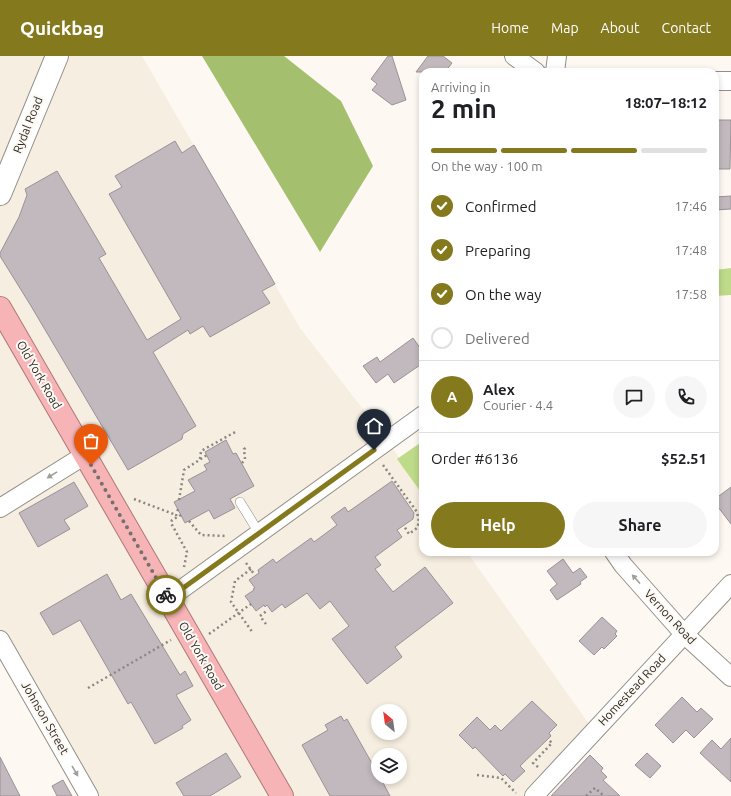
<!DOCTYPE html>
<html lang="en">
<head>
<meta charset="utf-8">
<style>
  body { margin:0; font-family:Ubuntu,sans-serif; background:#f6f6f6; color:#202124; height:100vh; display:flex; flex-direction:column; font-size:15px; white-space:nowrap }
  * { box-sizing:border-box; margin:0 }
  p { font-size:13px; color:#757577 }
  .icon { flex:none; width:22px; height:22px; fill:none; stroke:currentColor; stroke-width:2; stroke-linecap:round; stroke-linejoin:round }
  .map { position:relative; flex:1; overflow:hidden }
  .side { position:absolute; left:419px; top:12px; width:300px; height:488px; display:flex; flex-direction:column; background:#fff; border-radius:12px; box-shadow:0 2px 6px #0003 }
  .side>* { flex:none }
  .needle { width:26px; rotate:331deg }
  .fabs { position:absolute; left:371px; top:648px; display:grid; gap:8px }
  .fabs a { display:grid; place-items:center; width:36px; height:36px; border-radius:50%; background:#fff; box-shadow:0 2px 6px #0003; font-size:20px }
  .pin { position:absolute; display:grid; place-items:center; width:34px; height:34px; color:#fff; margin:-41px -17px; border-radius:50% 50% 50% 0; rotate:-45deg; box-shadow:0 0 4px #0007 }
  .pin .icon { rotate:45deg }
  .courier { position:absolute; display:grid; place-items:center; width:40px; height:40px; margin:-20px; border:3px solid #85791e; border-radius:50%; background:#fff; color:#222; box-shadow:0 1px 5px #0007 }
  .summary em { font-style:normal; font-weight:700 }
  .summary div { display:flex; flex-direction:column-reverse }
  .summary { display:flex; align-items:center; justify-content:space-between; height:68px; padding:0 12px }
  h1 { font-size:26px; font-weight:700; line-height:30px }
  .bar { display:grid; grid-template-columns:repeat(4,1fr); gap:6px 4px; align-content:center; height:48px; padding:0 12px }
  .bar i { height:5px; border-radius:3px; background:#e0e0e0 }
  .bar .on { background:#85791e }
  .bar p { grid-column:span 4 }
  .line { display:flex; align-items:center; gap:10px; padding:0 12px; border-top:1px solid #e0e0e0 }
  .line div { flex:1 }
  .round { display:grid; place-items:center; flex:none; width:42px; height:42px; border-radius:21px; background:#f6f6f6 }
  ol { padding:0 12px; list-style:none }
  li { display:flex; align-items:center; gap:12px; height:44px }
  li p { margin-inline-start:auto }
  li .icon { padding:4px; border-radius:50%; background:#85791e; color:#fff; stroke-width:4 }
  li:last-child { color:#757577 }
  li i { width:22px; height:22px; border:2px solid #e0e0e0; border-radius:50% }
  .cta { display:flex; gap:8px; margin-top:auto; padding:8px 12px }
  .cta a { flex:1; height:46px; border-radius:24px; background:#85791e; color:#fff; font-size:16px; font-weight:700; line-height:46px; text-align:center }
  .cta a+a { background:#f6f6f6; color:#202124 }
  header { display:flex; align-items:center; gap:24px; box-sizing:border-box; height:56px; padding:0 20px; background:#85791e; color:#fff }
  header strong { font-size:19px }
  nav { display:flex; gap:22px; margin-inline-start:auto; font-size:14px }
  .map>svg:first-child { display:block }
  .built { fill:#f6eee0; fill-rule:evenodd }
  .green { fill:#bedb89 }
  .forest { fill:#a4c06f }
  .building { fill:#c1b9bd; stroke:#9a9296 }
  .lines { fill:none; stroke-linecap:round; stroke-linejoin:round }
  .service-casing { stroke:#938f88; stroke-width:10 }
  .minor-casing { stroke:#938f88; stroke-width:20 }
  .tertiary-casing { stroke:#938f88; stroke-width:24 }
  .trunk-casing { stroke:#ae7778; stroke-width:24 }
  .path { stroke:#8a8783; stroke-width:2.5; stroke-dasharray:2 3; stroke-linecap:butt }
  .service { stroke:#fff; stroke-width:9 }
  .minor { stroke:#fff; stroke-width:18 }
  .tertiary { stroke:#fff; stroke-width:22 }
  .trunk { stroke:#f7b4b7; stroke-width:22 }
  .oneway { fill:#9f9e9d }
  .done { stroke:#73716d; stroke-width:4; stroke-dasharray:0 7.2 }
  .route { stroke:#85791e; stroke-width:5 }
  .labels { text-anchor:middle; stroke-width:4; stroke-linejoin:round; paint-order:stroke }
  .street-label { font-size:12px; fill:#292825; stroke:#fdf9f2 }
</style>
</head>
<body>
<header>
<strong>Quickbag</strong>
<nav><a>Home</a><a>Map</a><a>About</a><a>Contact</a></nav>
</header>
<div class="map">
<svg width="731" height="740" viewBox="0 0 731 740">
  <rect width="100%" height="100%" fill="#fdf9f2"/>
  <path class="built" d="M0,0H142L300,272L387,384L423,435V496H467L594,675L534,740H89L0,584ZM378,655H400V677H378ZM378,699H400V721H378Z"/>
  <g class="green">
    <path d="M731,212V239L715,240V214Z"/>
    <path d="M423,385V439L397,403Z"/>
  </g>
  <path class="forest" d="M202,0H284L341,45L373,110L320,196Z"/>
  <g class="building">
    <path d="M388,0H392L406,44L392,49L372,34L377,28L371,23Z"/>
    <path d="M428,0H443L452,7L445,16H416Z"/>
    <path d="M718,64H731L730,113H715V69H718Z"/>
    <path d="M175,85L182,97L194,89L275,228L262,235L270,247L210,281L203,270L190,278L188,274L153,296L196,370L183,378L182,383L128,414L31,250L0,200V197L19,161L27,139L25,133L57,115L106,198L99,202L147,284L181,263L109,138L122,131L115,120Z"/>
    <path d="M731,140V153L715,154V141Z"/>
    <path d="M413,282L423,296V307L394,327L388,318L376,327L363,310L377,301L380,306Z"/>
    <path d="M226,384L233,398L236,397L254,430L230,443L235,452L214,463L209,454L185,467L174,446L195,435L188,424L207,414L204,409L210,406L205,396Z"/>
    <path d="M392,425L414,457L413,463L397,474L402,481L375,501L381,509L375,513L393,536L425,511L453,547L395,591L402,601L367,628L332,583L349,570L330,545L320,553L307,537L285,552L282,548L272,556L267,549L265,551L264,549L256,555L245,540L254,534L253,533L255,532L249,524L259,517L258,514L273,503L276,507L311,482L314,486L337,469L331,461L345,451L348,456Z"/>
    <path d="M74,426L88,450L64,464L70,473L38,491L19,457Z"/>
    <path d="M731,431V468L715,447V443Z"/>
    <path d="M563,503L573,517L580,512L587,521L580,526L581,528L557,544L550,534L557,528L547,515Z"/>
    <path d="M107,518L121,544L131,538L180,619L185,615L193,630L176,639L191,664L182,670L183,672L155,688L131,646L128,648L80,564L53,579L40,557Z"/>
    <path d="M602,561L617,575L615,578L617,580L604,593L602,591L594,599L579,585Z"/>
    <path d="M682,641L697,656L701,652L713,663L694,682L686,674L673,687L655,669Z"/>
    <path d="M532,645L557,669L549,677L551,680L520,710L525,715L513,726L505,718L503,720L475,691L473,693L459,679L477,661L490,674L495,669L501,675Z"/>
    <path d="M341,660L344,665L347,663L378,718V721H380L390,740H330L302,689L328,674L325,669Z"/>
    <path d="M731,682V726L700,697L712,684L721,693Z"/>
    <path d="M226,697L241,721L210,740H184L176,727Z"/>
    <path d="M647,697L661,710L650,722L635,709Z"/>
    <path d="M590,699L603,712L601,715L607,721L603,724L620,740H551Z"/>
    <path d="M0,701L20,740H0Z"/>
    <path d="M63,724L72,740H57L52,730Z"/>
  </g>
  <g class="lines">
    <defs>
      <path id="service" d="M240,446L259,477"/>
      <g id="minor">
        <path d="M514,0L536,16"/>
        <path d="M555,16L557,0"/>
        <path d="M715,25H731"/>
        <path d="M0,452L85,399"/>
        <path d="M614,496L623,509L684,578L731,621"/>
        <path d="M168,543L423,359"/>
        <path d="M0,584L89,740"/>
        <path d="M534,740L731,528"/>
      </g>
      <path id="tertiary" d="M0,138L57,0"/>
      <path id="trunk" d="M0,252L282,740"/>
    </defs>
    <use href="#service" class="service-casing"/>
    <use href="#minor" class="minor-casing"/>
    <use href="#tertiary" class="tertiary-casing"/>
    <use href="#trunk" class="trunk-casing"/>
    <g class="path">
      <path d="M200,403L201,395L237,375"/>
      <path d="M242,407L245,403L244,393L247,391"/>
      <path d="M383,409L417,456L419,466L417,472L409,478L404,470"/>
      <path d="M134,443L176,459"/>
      <path d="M179,444L184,414L207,399"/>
      <path d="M181,459L172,464L171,467L187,496L184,511"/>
      <path d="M176,460L178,453"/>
      <path d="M189,465L201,479L226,480"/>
      <path d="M246,507L254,518"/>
      <path d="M251,513L235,525L231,546L253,577"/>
      <path d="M266,568L260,560L268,554"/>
      <path d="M209,578L251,548"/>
      <path d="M88,632L171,584"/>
      <path d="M538,711L533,707L552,687L549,684"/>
      <path d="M477,719L501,722L516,737"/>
      <path d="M586,740L595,732L604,740"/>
    </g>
    <use href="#service" class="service"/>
    <use href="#minor" class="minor"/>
    <use href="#tertiary" class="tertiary"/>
    <use href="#trunk" class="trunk"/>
  </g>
  <defs><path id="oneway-solid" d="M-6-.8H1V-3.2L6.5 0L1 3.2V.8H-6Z"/></defs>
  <g class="oneway">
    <use href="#oneway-solid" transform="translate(52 419) rotate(148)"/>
    <use href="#oneway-solid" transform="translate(636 523) rotate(-132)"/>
    <use href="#oneway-solid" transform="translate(75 715) rotate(60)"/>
  </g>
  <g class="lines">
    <path class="done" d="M91,409L166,539"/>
    <path class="route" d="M166,539L168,543L374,394"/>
  </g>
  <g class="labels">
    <g class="street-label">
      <text transform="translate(28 69) rotate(-68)" y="4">Rydal Road</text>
      <text transform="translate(39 319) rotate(60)" y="4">Old York Road</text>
      <text transform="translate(670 561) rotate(47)" y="4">Vernon Road</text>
      <text transform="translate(201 600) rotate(60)" y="4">Old York Road</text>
      <text transform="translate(632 634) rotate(-47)" y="4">Homestead Road</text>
      <text transform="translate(45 662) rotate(60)" y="4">Johnson Street</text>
    </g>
  </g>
</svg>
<div class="fabs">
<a><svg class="needle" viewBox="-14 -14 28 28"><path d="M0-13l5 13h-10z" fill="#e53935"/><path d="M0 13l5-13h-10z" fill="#757577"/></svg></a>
<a><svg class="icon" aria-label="layers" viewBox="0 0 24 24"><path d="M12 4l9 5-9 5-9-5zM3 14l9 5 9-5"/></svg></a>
</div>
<div class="pin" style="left:91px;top:409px;background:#ea580c"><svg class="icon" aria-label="bag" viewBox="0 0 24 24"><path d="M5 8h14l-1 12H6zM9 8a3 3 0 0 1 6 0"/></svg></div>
<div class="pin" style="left:374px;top:394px;background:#1f2937"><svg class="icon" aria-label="home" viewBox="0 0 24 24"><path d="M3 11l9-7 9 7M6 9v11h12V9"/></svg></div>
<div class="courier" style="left:166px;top:539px"><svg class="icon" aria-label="bike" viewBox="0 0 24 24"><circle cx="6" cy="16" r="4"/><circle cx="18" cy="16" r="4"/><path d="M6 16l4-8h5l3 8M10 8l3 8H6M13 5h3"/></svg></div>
<section class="side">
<div class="summary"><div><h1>2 min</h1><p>Arriving in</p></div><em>18:07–18:12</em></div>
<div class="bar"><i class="on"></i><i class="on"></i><i class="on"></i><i></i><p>On the way · 100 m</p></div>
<ol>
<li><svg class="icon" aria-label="check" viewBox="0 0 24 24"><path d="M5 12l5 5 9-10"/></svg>Confirmed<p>17:46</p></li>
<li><svg class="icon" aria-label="check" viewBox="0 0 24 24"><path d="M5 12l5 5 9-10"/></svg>Preparing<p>17:48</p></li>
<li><svg class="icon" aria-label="check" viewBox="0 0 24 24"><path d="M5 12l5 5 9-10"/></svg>On the way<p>17:58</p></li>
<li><i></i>Delivered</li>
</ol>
<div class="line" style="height:72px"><b class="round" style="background:#85791e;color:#fff">A</b><div><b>Alex</b><p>Courier · 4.4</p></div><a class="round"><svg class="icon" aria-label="chat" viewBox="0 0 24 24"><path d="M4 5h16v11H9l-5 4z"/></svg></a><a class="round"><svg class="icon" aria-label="phone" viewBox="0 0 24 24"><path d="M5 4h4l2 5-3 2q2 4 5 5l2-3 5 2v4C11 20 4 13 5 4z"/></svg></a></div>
<div class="line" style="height:52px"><div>Order #6136</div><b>$52.51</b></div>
<div class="cta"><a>Help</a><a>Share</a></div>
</section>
</div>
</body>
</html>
